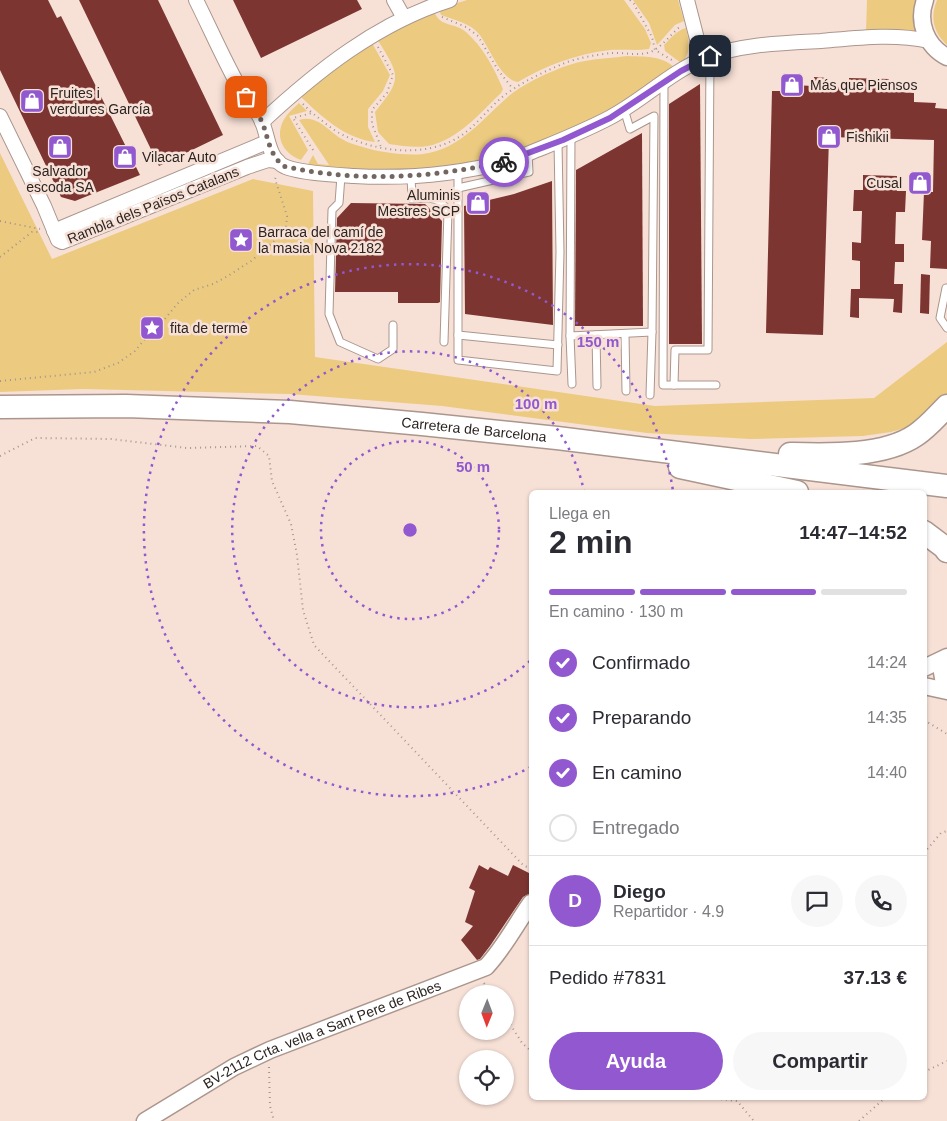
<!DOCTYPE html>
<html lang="es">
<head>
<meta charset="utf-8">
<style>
  body { margin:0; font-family:Helvetica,sans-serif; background:#f7f7f7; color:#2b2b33; height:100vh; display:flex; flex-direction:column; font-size:19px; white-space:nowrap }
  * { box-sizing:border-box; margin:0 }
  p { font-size:16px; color:#7c7c81 }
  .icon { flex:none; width:28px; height:28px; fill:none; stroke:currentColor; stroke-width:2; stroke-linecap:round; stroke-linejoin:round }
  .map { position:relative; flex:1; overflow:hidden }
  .drawer { position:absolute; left:529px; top:490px; width:398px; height:610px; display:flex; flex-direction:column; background:#fff; border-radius:8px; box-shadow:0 1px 4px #0004 }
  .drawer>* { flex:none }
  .needle { width:32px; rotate:181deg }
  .fabs { position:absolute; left:459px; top:985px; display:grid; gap:10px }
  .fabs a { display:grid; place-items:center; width:55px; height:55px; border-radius:50%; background:#fff; box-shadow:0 1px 4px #0004; font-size:25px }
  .pin { position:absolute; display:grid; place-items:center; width:42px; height:42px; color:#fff; margin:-21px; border-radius:10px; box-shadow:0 2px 8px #0006 }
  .courier { position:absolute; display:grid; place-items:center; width:50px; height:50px; margin:-25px; border:4px solid #9158cf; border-radius:50%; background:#fff; color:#222; box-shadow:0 1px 6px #0007 }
  .head em { font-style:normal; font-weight:700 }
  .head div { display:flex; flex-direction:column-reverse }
  .head { display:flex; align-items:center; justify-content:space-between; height:85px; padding:0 20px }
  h1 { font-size:32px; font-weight:700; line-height:38px }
  .bar { display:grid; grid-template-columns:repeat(4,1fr); gap:8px 5px; align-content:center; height:60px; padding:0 20px }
  .bar i { height:6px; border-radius:4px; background:#e1e1e2 }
  .bar .on { background:#9158cf }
  .bar p { grid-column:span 4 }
  .line { display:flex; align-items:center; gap:12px; padding:0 20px; border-top:1px solid #e1e1e2 }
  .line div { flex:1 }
  .round { display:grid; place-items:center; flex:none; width:52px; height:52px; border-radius:26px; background:#f7f7f7 }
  ol { padding:0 20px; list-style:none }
  li { display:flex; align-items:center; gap:15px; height:55px }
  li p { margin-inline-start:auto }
  li .icon { padding:5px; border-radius:50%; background:#9158cf; color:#fff; stroke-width:4 }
  li:last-child { color:#7c7c81 }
  li i { width:28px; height:28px; border:2px solid #e1e1e2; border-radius:50% }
  .action { display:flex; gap:10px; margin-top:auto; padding:10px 20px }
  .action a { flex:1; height:58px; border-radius:30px; background:#9158cf; color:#fff; font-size:20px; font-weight:700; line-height:58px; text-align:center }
  .action a+a { background:#f7f7f7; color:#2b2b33 }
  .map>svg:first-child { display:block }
  .green { fill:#eccb81 }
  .building { fill:#7c3531 }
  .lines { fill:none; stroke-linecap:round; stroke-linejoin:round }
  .service-casing { stroke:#ab968d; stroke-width:9 }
  .minor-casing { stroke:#ab968d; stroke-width:16 }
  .tertiary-casing { stroke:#ab968d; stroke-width:19 }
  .trunk-casing { stroke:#ab968d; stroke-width:25 }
  .path { stroke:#a4948d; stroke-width:2; stroke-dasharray:1 4; stroke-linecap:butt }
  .service { stroke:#fff; stroke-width:7 }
  .minor { stroke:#fff; stroke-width:14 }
  .tertiary { stroke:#fff; stroke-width:16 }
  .trunk { stroke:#fff; stroke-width:22 }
  .done { stroke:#736661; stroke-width:5; stroke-dasharray:0 9 }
  .route { stroke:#9158cf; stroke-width:6 }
  .ring { fill:none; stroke:#9158cf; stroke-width:2.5; stroke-dasharray:2.5 5 }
  .labels { text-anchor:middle; stroke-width:5; stroke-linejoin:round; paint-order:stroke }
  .poi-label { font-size:14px; fill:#2c2421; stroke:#f7e1d7; text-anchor:start }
  .street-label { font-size:14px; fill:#2c2421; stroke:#f7e1d7 }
  .centre { fill:#9158cf; stroke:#f7e1d7; stroke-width:2.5 }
  .ring-label { font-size:15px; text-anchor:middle; font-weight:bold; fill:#9158cf; stroke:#f7e1d7; stroke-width:5; stroke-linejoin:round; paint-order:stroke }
</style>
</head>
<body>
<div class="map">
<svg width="947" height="1121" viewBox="0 0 947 1121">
  <rect width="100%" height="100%" fill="#f7e1d7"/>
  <g class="green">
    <path d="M467,0H624L645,29L651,43L649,49C636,51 623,49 610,50C577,54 546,65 518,82C500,79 490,48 479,34C470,23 454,20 441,15L439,9Z"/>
    <path d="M633,0H678L684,21L675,25L657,45L649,23Z"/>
    <path d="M867,0H915L913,22L915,31L866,32Z"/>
    <path d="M937,0H947V45C933,32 930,17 937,0Z"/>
    <path d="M434,11C440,28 455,22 466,32C483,47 494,68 503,89L501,93C480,113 458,140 428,146C415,148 402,146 389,144L378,132L375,112C403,78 400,76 377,39Z"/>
    <path d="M686,28C689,42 692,53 681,63L665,51L664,45C670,39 677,30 686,28Z"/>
    <path d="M372,43L390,75L383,91L368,109V127L375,142C345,139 321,116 300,96L339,64Z"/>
    <path d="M627,56C644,57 662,55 675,68L607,113L526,149L489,160L420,170L374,172L307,166L313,155L318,164L329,165L299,120C317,114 328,131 342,139C348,143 356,145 363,147C378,152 407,156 423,154C461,149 483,118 510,95C526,82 564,64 585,61C599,58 613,58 627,56Z"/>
    <path d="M299,103L307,111L289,116L308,150L301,160C281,153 273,133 287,115C290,111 295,107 299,103Z"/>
    <path d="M0,153L52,259L253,179L313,191L315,357L655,406L874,398L947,342V408L912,426L891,432L863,436L750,439L647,433L442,406L290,394L83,389L0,392Z"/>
  </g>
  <g class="building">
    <path d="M0,0H48L57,18L61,16L140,175L75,201L61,197L0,70Z"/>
    <path d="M79,0H158L223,135L159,166Z"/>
    <path d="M233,0H357L362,9L261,58Z"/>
    <path d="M814,77L829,78L828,87H849V78L889,79V88L900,89V92L914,93V102L936,103L935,108L947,109V269L930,268L931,241L922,240L924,192H933L934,140L829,137L823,335L766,333L772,91H792V85L814,86Z"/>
    <path d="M700,84L702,344H669V104Z"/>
    <path d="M642,133L643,326H575L576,170Z"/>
    <path d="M863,175L897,176V191H906L905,212H896L895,244H904V262H895L894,284H903L902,313L893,312L894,299L859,298V318L850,317L851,289H860V261L852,260V242L861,243L862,211H853L854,190H863Z"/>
    <path d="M552,181L553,325L465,314L464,206L514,194Z"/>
    <path d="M351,203L425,204L442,221L440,302L438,303H398V292H335L337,218Z"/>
    <path d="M921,274L930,275L929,314L920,313Z"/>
    <path d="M479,865L488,870L490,867L508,876L513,865L531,874V893L523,897L490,946L480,959L477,960L461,940L473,926L465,922L475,891L469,888Z"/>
  </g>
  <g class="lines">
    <defs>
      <g id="service">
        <path d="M664,82L663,385H716"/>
        <path d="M571,136L570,336L652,332L654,116L630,129L624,109"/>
        <path d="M458,171V360L557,371L560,252L558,142"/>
        <path d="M341,176L339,203L332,210L329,314L340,342L378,359L393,349V325"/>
        <path d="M411,176L412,199C429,198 438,195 448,211L444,342"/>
        <path d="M458,188L529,172L528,154"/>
        <path d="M946,288L940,318L947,328"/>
        <path d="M625,334L626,391"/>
        <path d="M458,335L558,345"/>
        <path d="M596,335L597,386"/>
        <path d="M570,336L572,384"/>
        <path d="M674,385L675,350H708L710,56"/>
        <path d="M650,395L652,332"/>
      </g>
      <g id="minor">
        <path d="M196,0C210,28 223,58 238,85C246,98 257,109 262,122C268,135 268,156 282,165C294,173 338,175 354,176C406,179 459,174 509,161C520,158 531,152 542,148C564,139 588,129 609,118C642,101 670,72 705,58C740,44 783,43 821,41C856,38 893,33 929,41"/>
        <path d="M394,0L404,18"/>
        <path d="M687,0L697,39L704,58"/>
        <path d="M0,116L44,206L58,240L62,242L247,167L268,160L278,161"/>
        <path d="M262,122C317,71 377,23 450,0"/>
        <path d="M54,231L267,142"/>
      </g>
      <g id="tertiary">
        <path d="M925,0C917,22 926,46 947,57"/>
        <path d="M924,668L947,657"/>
        <path d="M924,686L947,691"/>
        <path id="s1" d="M145,1121L234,1067L270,1050L486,967C504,948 516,924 531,903"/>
      </g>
      <g id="trunk">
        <path id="s2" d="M0,407L126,406L290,412L422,424L557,438L947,486"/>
        <path d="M790,454C828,455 884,457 916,435C928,427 937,416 947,406"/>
        <path d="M680,467L797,492"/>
        <path d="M924,532L944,547L947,551"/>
        <path d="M947,662L945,672L947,684"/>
      </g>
    </defs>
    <use href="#service" class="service-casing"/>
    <use href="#minor" class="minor-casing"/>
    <use href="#tertiary" class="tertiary-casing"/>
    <use href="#trunk" class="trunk-casing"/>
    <g class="path">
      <path d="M630,0L634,4L652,37L655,50L672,60"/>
      <path d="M442,17L466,27L478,36L498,70L513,89"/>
      <path d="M378,47L393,75L387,93L372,110V124L381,147"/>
      <path d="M303,104L312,113"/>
      <path d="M313,150L293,118L312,113C322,120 332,130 343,135C377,152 425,158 459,137C475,127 486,111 501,98C518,84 539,74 560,65C575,58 595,55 611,53C626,52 643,58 656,49C665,43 672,33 681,26"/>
      <path d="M0,221L40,229"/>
      <path d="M0,257L32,232H40"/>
      <path d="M0,381L94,372L118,363L135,351L144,340L156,330L177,304L194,290L213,284L228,276L251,261L277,239L286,228L287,216L275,179L276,177"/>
      <path d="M0,456L35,438L111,439L187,448L257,446L269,456L272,481L291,524L297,555L303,610L314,645L524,866L531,868"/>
      <path d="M924,720L947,734"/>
      <path d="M924,853L941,833L947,831"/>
      <path d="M484,983L491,994"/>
      <path d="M505,1016L522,1043L531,1051"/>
      <path d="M269,1067L270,1106L274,1121"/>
      <path d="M924,1072L947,1061"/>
      <path d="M711,1098L737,1101L754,1121"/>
      <path d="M859,1121L885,1098"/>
    </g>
    <use href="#service" class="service"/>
    <use href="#minor" class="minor"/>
    <use href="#tertiary" class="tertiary"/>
    <use href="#trunk" class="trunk"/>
  </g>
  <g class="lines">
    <path class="done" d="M246,97C251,105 257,112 261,120C269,137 267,151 283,166C358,183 429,178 504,162"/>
    <path class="route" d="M504,162L563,140L610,118L681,71L710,56"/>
  </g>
  <g class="ring">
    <circle cx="410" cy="530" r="89"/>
    <path d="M530 661A178 178 0 1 1 584 491"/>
    <path d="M531 767A266 266 0 1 1 673 491"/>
  </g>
  <defs>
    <symbol id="shop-square" viewBox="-11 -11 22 22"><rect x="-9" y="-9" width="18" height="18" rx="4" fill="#9158cf" stroke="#f7e1d7"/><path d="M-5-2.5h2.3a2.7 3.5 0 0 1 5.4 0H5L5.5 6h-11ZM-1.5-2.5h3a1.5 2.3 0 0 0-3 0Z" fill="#fff"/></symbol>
    <symbol id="sight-square" viewBox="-11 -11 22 22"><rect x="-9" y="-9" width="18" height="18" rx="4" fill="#9158cf" stroke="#f7e1d7"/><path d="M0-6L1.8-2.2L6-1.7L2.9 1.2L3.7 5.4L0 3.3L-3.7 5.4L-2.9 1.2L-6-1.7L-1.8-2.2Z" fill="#fff"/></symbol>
  </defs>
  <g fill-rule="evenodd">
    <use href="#shop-square" x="778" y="71" width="28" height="28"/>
    <use href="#shop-square" x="18" y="87" width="28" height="28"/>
    <use href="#shop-square" x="815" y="123" width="28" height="28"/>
    <use href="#shop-square" x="46" y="133" width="28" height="28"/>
    <use href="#shop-square" x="111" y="143" width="28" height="28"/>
    <use href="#shop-square" x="906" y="169" width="28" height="28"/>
    <use href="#shop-square" x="464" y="189" width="28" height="28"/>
    <use href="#sight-square" x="227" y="226" width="28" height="28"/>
    <use href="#sight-square" x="138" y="314" width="28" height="28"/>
  </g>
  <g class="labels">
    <g class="poi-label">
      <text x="810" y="90">Más que Piensos</text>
      <text x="50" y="98">Fruites i<tspan x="50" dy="16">verdures García</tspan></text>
      <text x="846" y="142">Fishikii</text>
      <text x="142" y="162">Vilacar Auto</text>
      <text x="60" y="176" text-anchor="middle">Salvador<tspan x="60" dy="16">escoda SA</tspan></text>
      <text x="902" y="188" text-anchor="end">Cusal</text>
      <text x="460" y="200" text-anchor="end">Aluminis<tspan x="460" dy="16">Mestres SCP</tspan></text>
      <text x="258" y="237">Barraca del camí de<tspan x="258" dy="16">la masia Nova 2182</tspan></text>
      <text x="170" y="333">fita de terme</text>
    </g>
    <g class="street-label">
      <text transform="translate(153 205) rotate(-22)" y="5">Rambla dels Països Catalans</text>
      <text dy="5" stroke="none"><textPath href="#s2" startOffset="475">Carretera de Barcelona</textPath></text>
      <text dy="5" stroke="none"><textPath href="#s1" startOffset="198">BV-2112 Crta. vella a Sant Pere de Ribes</textPath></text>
    </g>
  </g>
  <circle cx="410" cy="530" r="8" class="centre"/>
  <g class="ring-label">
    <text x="598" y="347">150 m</text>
    <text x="536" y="409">100 m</text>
    <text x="473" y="472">50 m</text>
  </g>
</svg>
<div class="fabs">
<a><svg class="needle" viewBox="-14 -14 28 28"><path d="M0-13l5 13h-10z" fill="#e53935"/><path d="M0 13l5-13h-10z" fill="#7c7c81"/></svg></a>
<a><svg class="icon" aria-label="locate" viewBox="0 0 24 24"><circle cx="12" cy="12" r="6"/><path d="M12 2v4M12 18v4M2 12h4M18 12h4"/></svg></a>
</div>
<div class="pin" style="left:246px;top:97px;background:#ea580c"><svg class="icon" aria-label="bag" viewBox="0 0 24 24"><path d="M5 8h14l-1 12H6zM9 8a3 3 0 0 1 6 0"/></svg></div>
<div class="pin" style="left:710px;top:56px;background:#1f2937"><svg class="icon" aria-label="home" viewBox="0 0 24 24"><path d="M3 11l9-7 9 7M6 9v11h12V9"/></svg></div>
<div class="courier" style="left:504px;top:162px"><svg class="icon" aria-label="bike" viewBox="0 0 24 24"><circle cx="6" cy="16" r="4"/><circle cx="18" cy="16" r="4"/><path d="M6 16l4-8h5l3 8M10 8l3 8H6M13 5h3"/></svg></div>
<section class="drawer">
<div class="head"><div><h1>2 min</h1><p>Llega en</p></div><em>14:47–14:52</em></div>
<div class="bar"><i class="on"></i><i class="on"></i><i class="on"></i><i></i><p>En camino · 130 m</p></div>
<ol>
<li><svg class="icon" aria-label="check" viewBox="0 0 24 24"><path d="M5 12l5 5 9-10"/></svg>Confirmado<p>14:24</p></li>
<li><svg class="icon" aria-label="check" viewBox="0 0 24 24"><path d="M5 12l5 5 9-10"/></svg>Preparando<p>14:35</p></li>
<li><svg class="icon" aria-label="check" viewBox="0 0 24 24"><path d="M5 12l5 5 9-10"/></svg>En camino<p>14:40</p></li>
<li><i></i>Entregado</li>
</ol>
<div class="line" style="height:90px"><b class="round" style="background:#9158cf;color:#fff">D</b><div><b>Diego</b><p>Repartidor · 4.9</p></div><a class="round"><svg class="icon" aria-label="chat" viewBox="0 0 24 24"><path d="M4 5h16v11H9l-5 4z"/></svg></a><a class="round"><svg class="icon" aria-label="phone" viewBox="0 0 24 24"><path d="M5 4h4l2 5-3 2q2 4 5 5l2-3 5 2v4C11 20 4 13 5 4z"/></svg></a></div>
<div class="line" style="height:65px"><div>Pedido #7831</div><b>37.13 €</b></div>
<div class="action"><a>Ayuda</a><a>Compartir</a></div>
</section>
</div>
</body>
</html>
